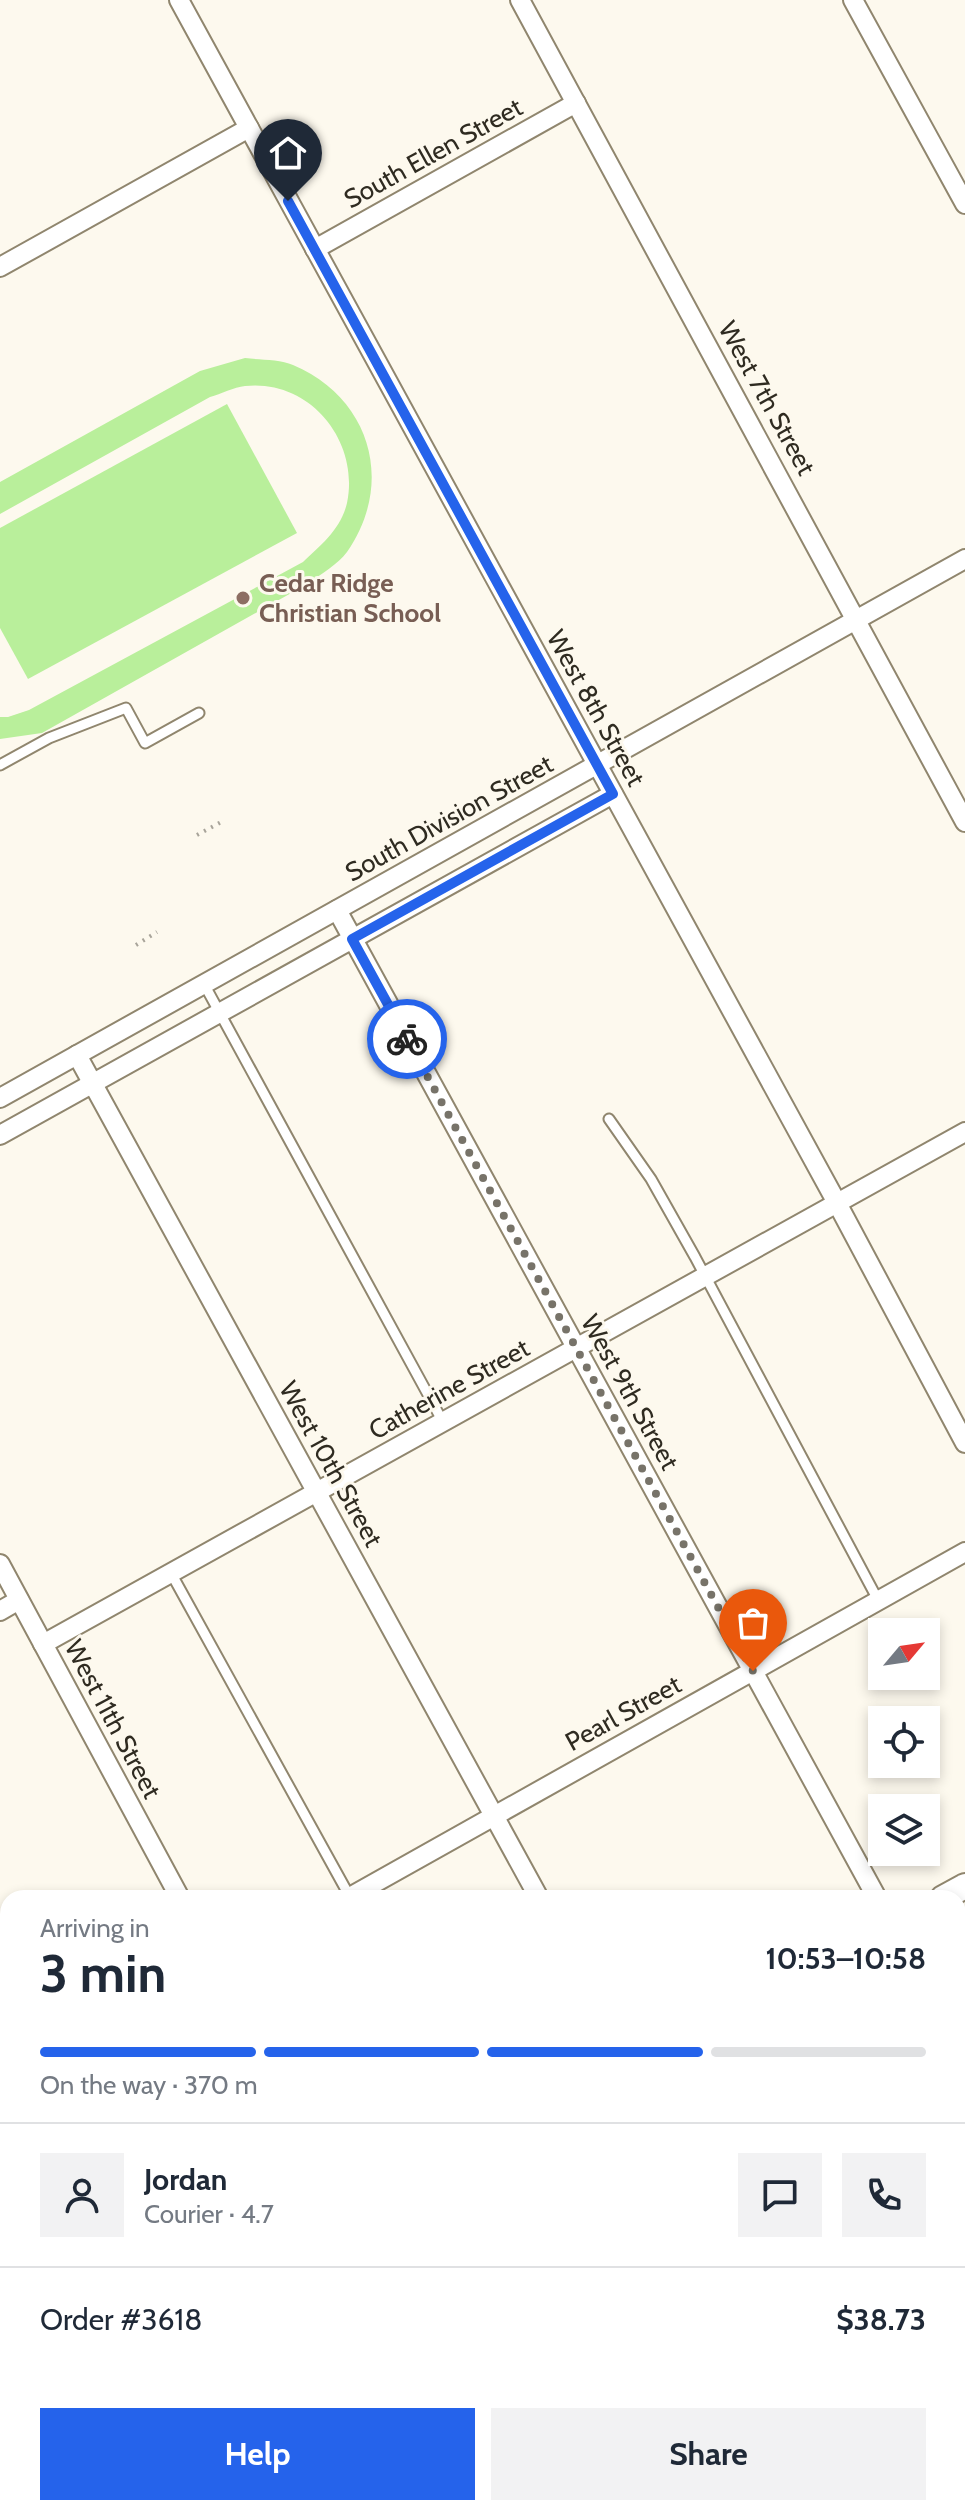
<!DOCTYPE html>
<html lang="en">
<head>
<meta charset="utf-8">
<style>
  body { margin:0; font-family:Cabin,sans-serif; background:#f2f2f3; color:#1f2937; height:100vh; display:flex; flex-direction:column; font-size:30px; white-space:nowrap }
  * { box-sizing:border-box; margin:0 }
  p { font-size:26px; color:#747a83 }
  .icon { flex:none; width:44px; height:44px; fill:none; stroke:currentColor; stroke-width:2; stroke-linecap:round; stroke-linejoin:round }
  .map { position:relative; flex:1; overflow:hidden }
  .sheet { position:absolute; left:0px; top:1890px; width:966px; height:626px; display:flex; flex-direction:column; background:#fff; border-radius:24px 24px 0 0; box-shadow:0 4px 12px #0003 }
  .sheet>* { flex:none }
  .needle { width:52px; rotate:61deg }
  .buttons { position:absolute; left:868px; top:1618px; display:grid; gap:16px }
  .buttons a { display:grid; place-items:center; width:72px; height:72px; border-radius:0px; background:#fff; box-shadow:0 4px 12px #0003; font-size:40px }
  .pin { position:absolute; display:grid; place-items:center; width:68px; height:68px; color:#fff; margin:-82px -34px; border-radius:50% 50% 50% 0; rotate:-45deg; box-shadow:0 0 8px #0007 }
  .pin .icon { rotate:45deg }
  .courier { position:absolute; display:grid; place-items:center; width:80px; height:80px; margin:-40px; border:6px solid #2563eb; border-radius:50%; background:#fff; color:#222; box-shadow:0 2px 10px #0007 }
  .overview em { font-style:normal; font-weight:700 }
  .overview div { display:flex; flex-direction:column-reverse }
  .overview { display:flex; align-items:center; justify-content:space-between; height:136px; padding:0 40px }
  h1 { font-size:52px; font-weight:700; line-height:60px }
  .bar { display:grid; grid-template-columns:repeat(4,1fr); gap:12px 8px; align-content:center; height:96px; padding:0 40px }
  .bar i { height:10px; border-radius:6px; background:#e0e1e3 }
  .bar .selected { background:#2563eb }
  .bar p { grid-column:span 4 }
  .line { display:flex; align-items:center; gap:20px; padding:0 40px; border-top:2px solid #e0e1e3 }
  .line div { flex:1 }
  .round { display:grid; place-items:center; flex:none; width:84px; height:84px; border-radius:0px; background:#f2f2f3 }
  .action { display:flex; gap:16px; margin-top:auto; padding:16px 40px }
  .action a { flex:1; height:92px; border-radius:0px; background:#2563eb; color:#fff; font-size:32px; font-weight:700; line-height:92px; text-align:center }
  .action a+a { background:#f2f2f3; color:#1f2937 }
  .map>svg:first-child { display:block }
  .green { fill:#b9ef9b }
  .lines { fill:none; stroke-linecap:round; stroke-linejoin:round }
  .service-casing { stroke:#90866e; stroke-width:13 }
  .minor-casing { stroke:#90866e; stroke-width:22 }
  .tertiary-casing { stroke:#90866e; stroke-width:28 }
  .secondary-casing { stroke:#90866e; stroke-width:30 }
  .path { stroke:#a8a49a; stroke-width:4; stroke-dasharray:2 6; stroke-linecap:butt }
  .service { stroke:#fff; stroke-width:9 }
  .minor { stroke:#fff; stroke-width:18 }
  .tertiary { stroke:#fff; stroke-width:24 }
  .secondary { stroke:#f3ccd4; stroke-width:26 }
  .done { stroke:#777369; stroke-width:8; stroke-dasharray:0 14.4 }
  .route { stroke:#2563eb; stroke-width:10 }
  .education-dot { fill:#8d6e63; stroke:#fdf9ee; stroke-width:3 }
  .labels { text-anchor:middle; stroke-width:6; stroke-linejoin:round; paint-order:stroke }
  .street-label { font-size:26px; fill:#2f2b21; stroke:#fdf9ee }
  .education-label { font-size:26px; font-weight:bold; fill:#785e54; stroke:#fdf9ee; text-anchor:start }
</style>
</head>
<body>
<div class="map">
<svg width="965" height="2515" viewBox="0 0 965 2515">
  <rect width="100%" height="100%" fill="#fdf9ee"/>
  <g class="green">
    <path d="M245,358C260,360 280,359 293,365C371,398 395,483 347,552C338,564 321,574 309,583L42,733L0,739V717H8L29,710L303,562C321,545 341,529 347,503C360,441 310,379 245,386C234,387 221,394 210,397L0,514V482L200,371Z"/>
    <path d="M227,404L297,533L28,679L0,628V528Z"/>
  </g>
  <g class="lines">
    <defs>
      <g id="service">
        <path d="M0,765L49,738L126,708L145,743L199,713"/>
        <path d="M204,984L443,1422"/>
        <path d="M609,1119L651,1179L695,1257L878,1600"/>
        <path d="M171,1573L350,1897"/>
        <path d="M958,2015L965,2011"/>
        <path d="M958,2372L965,2368"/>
        <path d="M312,2508L316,2515"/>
      </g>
      <g id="minor">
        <path d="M179,0L837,1203L965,1443"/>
        <path d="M520,0L965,822"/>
        <path d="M853,0L965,204"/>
        <path d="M315,249L576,103"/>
        <path d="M0,267L249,128"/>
        <path d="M337,910L877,1898"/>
        <path d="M77,1055L539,1898"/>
        <path d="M0,1098L965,559"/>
        <path d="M0,1135L613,794"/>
        <path d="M0,1564L180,1898"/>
        <path d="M0,1611L19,1600"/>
        <path d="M43,1644L965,1132"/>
        <path d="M348,1898L965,1552"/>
        <path d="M958,2046L965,2058"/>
        <path d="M958,2193L965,2189"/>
        <path d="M532,2508L536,2515"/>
        <path d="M874,2508L878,2515"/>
        <path d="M369,2515L382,2508"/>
      </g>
      <g id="tertiary">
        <path d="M943,1898L965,1886"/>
        <path d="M0,2423L8,2418"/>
      </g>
      <g id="secondary">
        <path d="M0,2248L8,2263"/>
        <path d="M145,2508L149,2515"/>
      </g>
    </defs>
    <use href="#service" class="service-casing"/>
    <use href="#minor" class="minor-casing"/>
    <use href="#tertiary" class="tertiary-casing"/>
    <use href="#secondary" class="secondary-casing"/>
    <g class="path">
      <path d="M197,835L223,821"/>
      <path d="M136,945L157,932"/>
    </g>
    <use href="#service" class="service"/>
    <use href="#minor" class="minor"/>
    <use href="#tertiary" class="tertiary"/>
    <use href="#secondary" class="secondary"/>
  </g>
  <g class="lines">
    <path class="done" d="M407,1039L753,1671"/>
    <path class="route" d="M288,201L613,794L352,939L407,1039"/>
  </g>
  <circle class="education-dot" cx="243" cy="598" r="8"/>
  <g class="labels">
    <g class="street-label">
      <text transform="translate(433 153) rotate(-29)" y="9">South Ellen Street</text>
      <text transform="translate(767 398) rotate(61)" y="9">West 7th Street</text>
      <text transform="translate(596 708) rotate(61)" y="9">West 8th Street</text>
      <text transform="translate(449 818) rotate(-29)" y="9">South Division Street</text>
      <text transform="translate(449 1389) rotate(-29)" y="9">Catherine Street</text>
      <text transform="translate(630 1392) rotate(61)" y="9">West 9th Street</text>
      <text transform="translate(331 1464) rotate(61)" y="9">West 10th Street</text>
      <text transform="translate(623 1713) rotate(-29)" y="9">Pearl Street</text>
      <text transform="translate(113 1719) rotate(62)" y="9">West 11th Street</text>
    </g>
    <g class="education-label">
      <text x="259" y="592">Cedar Ridge<tspan x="259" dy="30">Christian School</tspan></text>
    </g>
  </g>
</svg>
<div class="buttons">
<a><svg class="needle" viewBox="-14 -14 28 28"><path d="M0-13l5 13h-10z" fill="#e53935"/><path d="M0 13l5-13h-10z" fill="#747a83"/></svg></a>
<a><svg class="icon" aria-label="locate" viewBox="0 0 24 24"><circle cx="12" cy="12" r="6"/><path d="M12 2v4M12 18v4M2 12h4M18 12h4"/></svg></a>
<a><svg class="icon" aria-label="layers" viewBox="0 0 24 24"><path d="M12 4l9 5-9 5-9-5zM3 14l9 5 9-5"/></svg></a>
</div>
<div class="pin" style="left:753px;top:1671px;background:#ea580c"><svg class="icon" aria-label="bag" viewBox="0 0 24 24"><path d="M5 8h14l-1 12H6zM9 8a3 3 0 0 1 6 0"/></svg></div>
<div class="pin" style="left:288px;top:201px;background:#1f2937"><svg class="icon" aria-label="home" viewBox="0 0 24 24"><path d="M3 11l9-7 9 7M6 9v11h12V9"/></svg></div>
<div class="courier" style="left:407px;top:1039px"><svg class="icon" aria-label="bike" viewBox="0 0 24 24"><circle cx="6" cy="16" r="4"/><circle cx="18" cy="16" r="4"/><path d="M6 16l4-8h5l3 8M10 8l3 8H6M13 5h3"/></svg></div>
<section class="sheet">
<div class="overview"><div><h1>3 min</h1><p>Arriving in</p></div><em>10:53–10:58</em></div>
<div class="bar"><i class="selected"></i><i class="selected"></i><i class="selected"></i><i></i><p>On the way · 370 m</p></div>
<div class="line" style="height:144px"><a class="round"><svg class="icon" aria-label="person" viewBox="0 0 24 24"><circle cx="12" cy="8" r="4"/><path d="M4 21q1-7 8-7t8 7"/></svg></a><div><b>Jordan</b><p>Courier · 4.7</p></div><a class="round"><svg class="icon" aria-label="chat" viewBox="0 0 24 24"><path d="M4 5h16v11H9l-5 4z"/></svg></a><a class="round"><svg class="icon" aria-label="phone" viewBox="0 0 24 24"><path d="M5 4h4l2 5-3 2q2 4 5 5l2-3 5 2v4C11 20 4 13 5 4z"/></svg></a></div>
<div class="line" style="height:104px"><div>Order #3618</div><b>$38.73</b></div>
<div class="action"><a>Help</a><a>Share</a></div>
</section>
</div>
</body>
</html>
